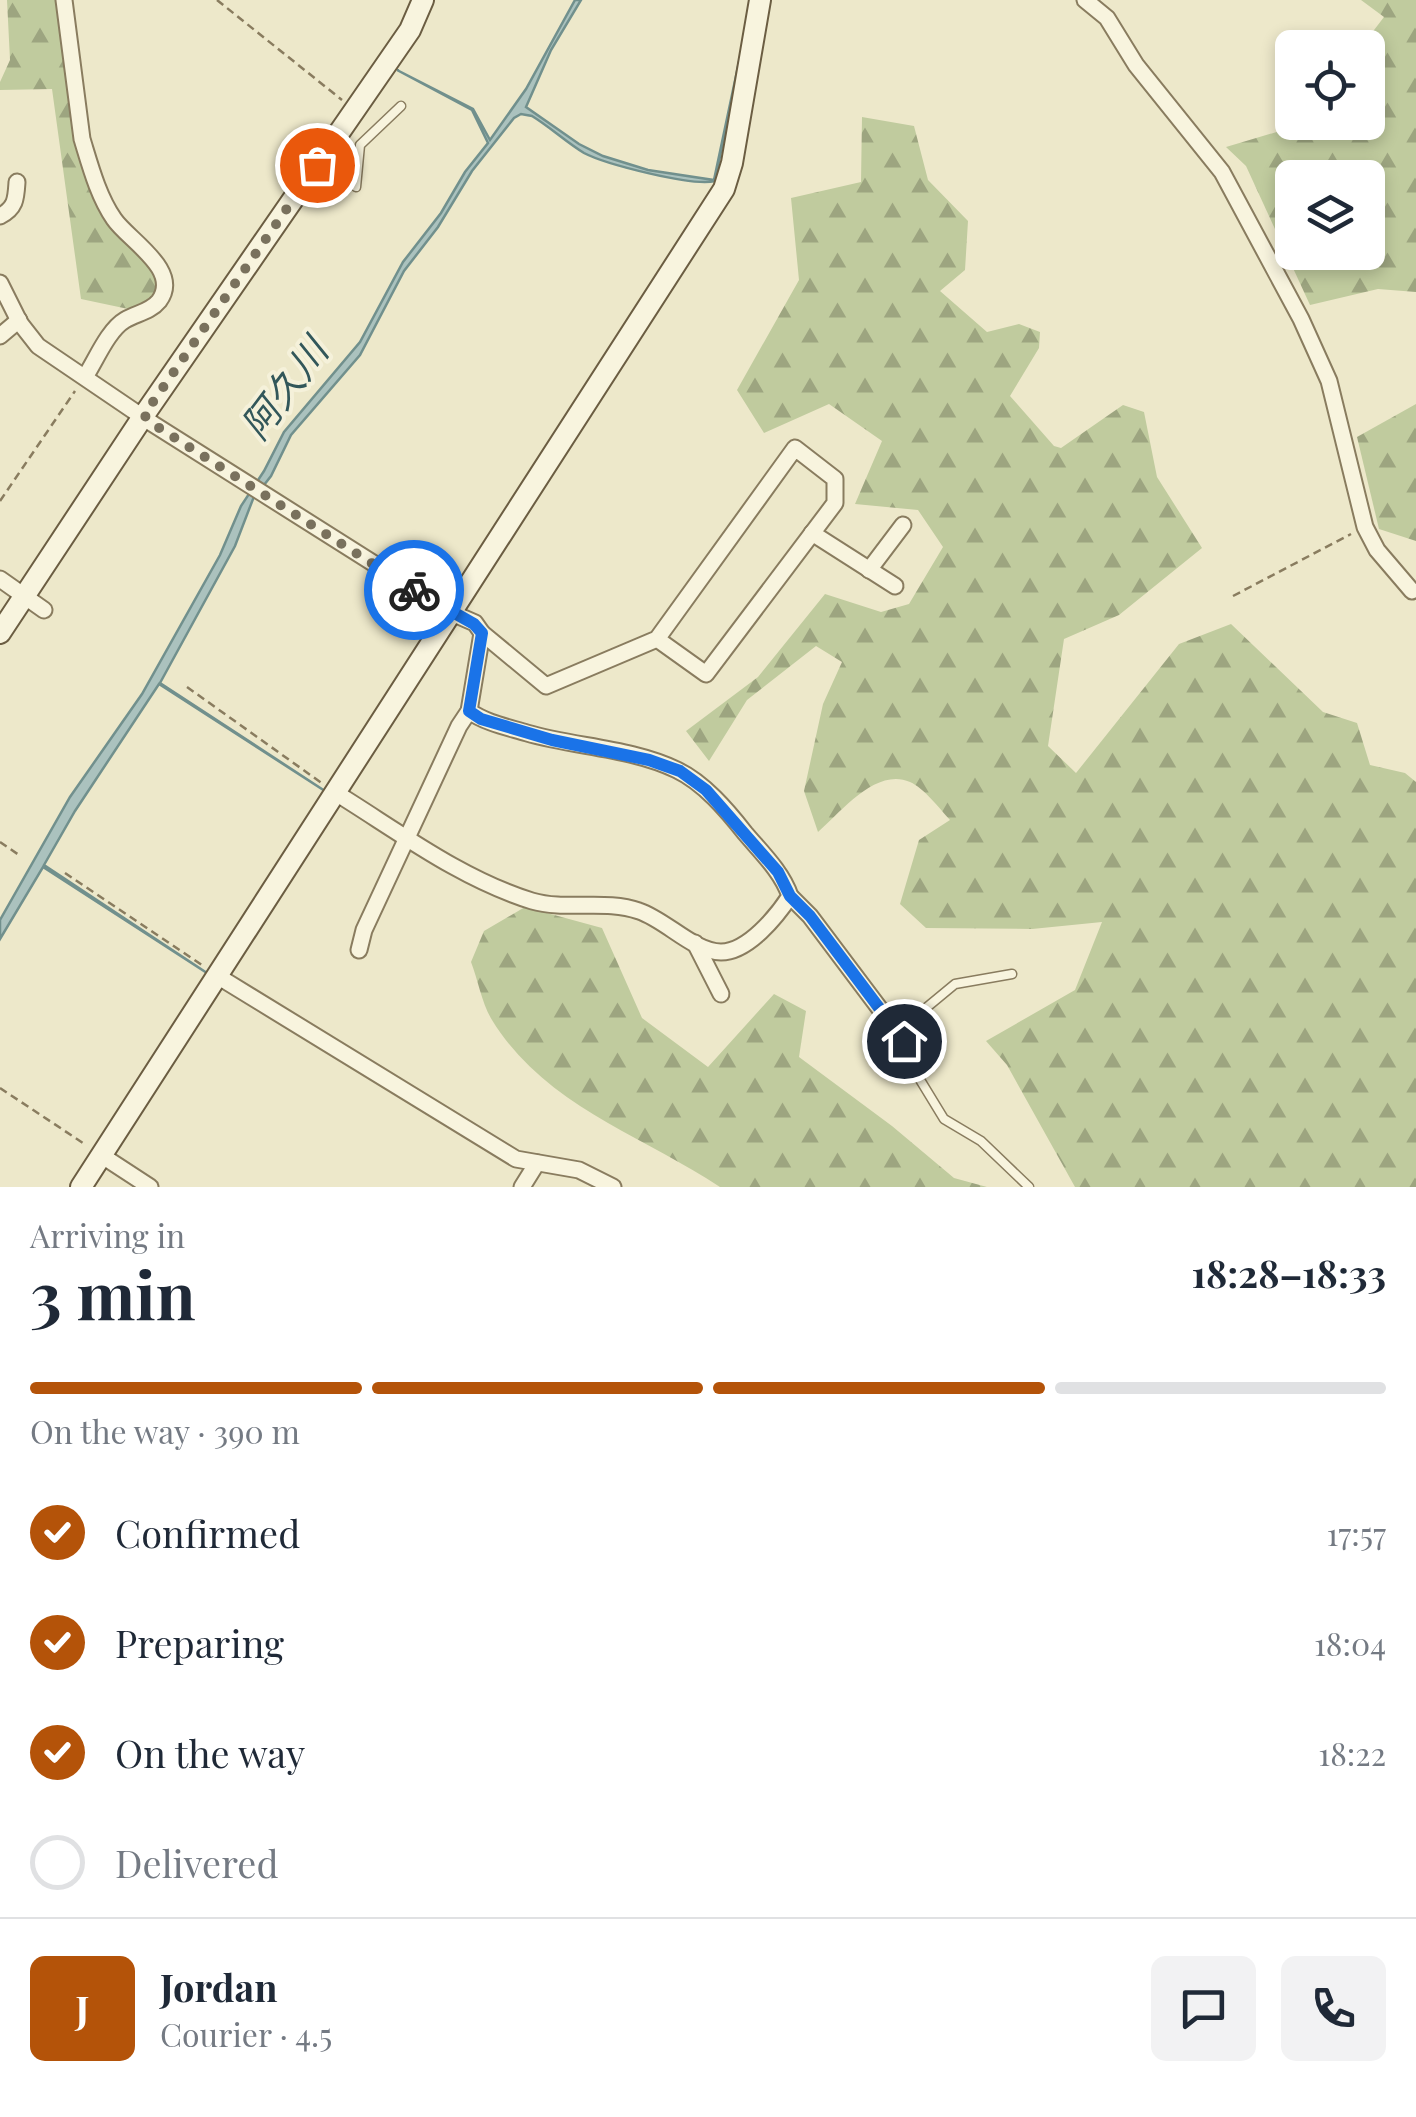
<!DOCTYPE html>
<html lang="en">
<head>
<meta charset="utf-8">
<style>
  body { margin:0; font-family:"Playfair Display","Noto Sans JP",serif; background:#f2f2f3; color:#1f2937; height:100vh; display:flex; flex-direction:column; font-size:38px; white-space:nowrap }
  * { box-sizing:border-box; margin:0 }
  p { font-size:32px; color:#747a83 }
  .icon { flex:none; width:55px; height:55px; fill:none; stroke:currentColor; stroke-width:2; stroke-linecap:round; stroke-linejoin:round }
  .map { position:relative; height:1187px; overflow:hidden }
  .drawer { display:flex; flex-direction:column; background:#fff; flex:1 }
  .drawer>* { flex:none }
  .buttons { position:absolute; left:1275px; top:30px; display:grid; gap:20px }
  .buttons a { display:grid; place-items:center; width:110px; height:110px; border-radius:15px; background:#fff; box-shadow:0 5px 15px #0003; font-size:50px }
  .pin { position:absolute; display:grid; place-items:center; width:85px; height:85px; color:#fff; margin:-42px; border:5px solid #fff; border-radius:50%; box-shadow:0 2px 10px #0007 }
  .courier { position:absolute; display:grid; place-items:center; width:100px; height:100px; margin:-50px; border:8px solid #1a73e8; border-radius:50%; background:#fff; color:#222; box-shadow:0 2px 12px #0007 }
  .headline em { font-style:normal; font-weight:700 }
  .headline div { display:flex; flex-direction:column-reverse }
  .headline { display:flex; align-items:center; justify-content:space-between; height:170px; padding:0 30px }
  h1 { font-size:65px; font-weight:700; line-height:75px }
  .bar { display:grid; grid-template-columns:repeat(4,1fr); gap:15px 10px; align-content:center; height:120px; padding:0 30px }
  .bar i { height:12px; border-radius:8px; background:#e0e1e3 }
  .bar .current { background:#b45309 }
  .bar p { grid-column:span 4 }
  .line { display:flex; align-items:center; gap:25px; padding:0 30px; border-top:2px solid #e0e1e3 }
  .line div { flex:1 }
  .round { display:grid; place-items:center; flex:none; width:105px; height:105px; border-radius:15px; background:#f2f2f3 }
  ol { padding:0 30px; list-style:none }
  li { display:flex; align-items:center; gap:30px; height:110px }
  li p { margin-inline-start:auto }
  li .icon { padding:10px; border-radius:50%; background:#b45309; color:#fff; stroke-width:4 }
  li:last-child { color:#747a83 }
  li i { width:55px; height:55px; border:5px solid #e0e1e3; border-radius:50% }
  .map>svg:first-child { display:block }
  .forest { fill:url(#forest-firs); fill-rule:evenodd }
  .water { fill:#abc2be; stroke:#71908d; stroke-width:2.5 }
  .lines { fill:none; stroke-linecap:round; stroke-linejoin:round }
  .lane-casing { stroke:#897c5f; stroke-width:11 }
  .street-casing { stroke:#897c5f; stroke-width:19 }
  .secondary-casing { stroke:#6b5d42; stroke-width:24 }
  .path { stroke:#897c5f; stroke-width:2.5; stroke-dasharray:8 5; stroke-linecap:butt }
  .lane { stroke:#f8f4de; stroke-width:8 }
  .street { stroke:#f8f4de; stroke-width:15 }
  .secondary { stroke:#f8f4de; stroke-width:20 }
  .done { stroke:#79715d; stroke-width:10; stroke-dasharray:0 18 }
  .route { stroke:#1a73e8; stroke-width:12 }
  .labels { text-anchor:middle; stroke-width:8; stroke-linejoin:round; paint-order:stroke }
  .water-label { font-size:38px; font-style:italic; fill:#32575a; stroke:#f5f1da }
</style>
</head>
<body>
<div class="map">
<svg width="1416" height="1187" viewBox="0 0 1416 1187">
  <defs>
    <pattern id="forest-firs" width="22" height="20" patternUnits="userSpaceOnUse" patternTransform="scale(2.5)"><rect width="22" height="20" fill="#c0cb9e"/><path d="M5 1l3.5 6h-7zM16 11l3.5 6h-7z" fill="#9da580"/></pattern>
  </defs>
  <rect width="100%" height="100%" fill="#ede8ca"/>
  <g class="forest">
    <path d="M7,0H62L95,194L111,228L154,269L159,286L154,298L133,310L81,299L52,89L0,90V82L10,60Z"/>
    <path d="M1361,0H1416V292L1378,289L1310,305L1246,166L1226,147L1307,123L1368,122V48L1361,47L1384,17ZM1292,178H1368V252H1292Z"/>
    <path d="M862,117L914,126L928,180L968,221L965,270L940,291L987,332L1019,324L1040,332L1039,348L1010,396L1054,446L1061,448L1123,405L1144,412L1157,477L1202,548L1119,615L1064,639L1048,746L1076,773L1179,644L1231,624L1323,712L1357,723L1370,765L1405,773L1416,782V1187H1075L1007,1065L986,1041L1075,990L1102,922L1032,929L926,928L900,904L919,840L950,820C940,809 924,788 910,782C876,767 841,812 818,832L804,791L823,704L842,662L816,646L747,700L709,761L686,731L758,677L825,594L881,612L909,604L943,547L918,510L855,504L882,441L829,404L764,433L737,390L799,280L791,198L861,182Z"/>
    <path d="M1416,404V541L1379,529L1357,437Z"/>
    <path d="M525,907L602,928L642,1018L708,1067L774,994L806,1011L799,1057L892,1126L954,1178L987,1187H720C641,1135 544,1105 492,1020C482,1004 478,980 471,962L484,931Z"/>
  </g>
  <path class="water" d="M575,0H581L551,50L526,107L579,144L603,156L648,170L714,180L740,57L715,181C693,187 605,164 584,153C566,142 550,127 532,116L521,114L514,118L472,171L438,227L404,271L360,355L291,435L271,476L253,499L235,546L160,683L328,793L159,684L75,811L44,865L210,975L43,867L0,939V920L70,797L142,694L220,555L241,506L264,471L284,432L360,342L403,262L441,213L465,172L488,143L472,110L397,70L473,109L490,140L526,89Z"/>
  <g class="lines">
    <defs>
      <g id="lane">
        <path d="M356,187L360,145L401,106"/>
        <path d="M1012,974L955,984L909,1022L904,1041L908,1060L944,1119L981,1141L1029,1187"/>
      </g>
      <g id="street">
        <path d="M64,0L82,139C90,165 98,196 114,219C128,240 182,270 159,301C150,312 137,313 125,320C108,330 96,360 85,377"/>
        <path d="M1085,0L1107,18L1136,65L1222,172L1301,319L1329,381L1365,527L1377,550L1412,591"/>
        <path d="M0,216C16,208 16,198 17,182"/>
        <path d="M0,283L20,323L38,346L153,424L452,613L475,623L482,633L469,711C486,723 507,727 527,733C575,747 632,748 677,770C704,783 727,810 745,833C761,852 782,872 790,896C777,916 748,952 721,952C694,952 666,920 639,911C606,899 566,911 532,901C461,879 399,832 336,793"/>
        <path d="M0,336L19,320"/>
        <path d="M812,533L895,586"/>
        <path d="M869,570L903,525"/>
        <path d="M0,579L44,610"/>
        <path d="M482,633L546,686L657,639L706,674L835,503V479L795,448L657,639"/>
        <path d="M790,896L810,916L904,1041"/>
        <path d="M695,943L721,994"/>
        <path d="M359,950L364,930L459,726L469,711"/>
        <path d="M219,977L516,1159L579,1170L613,1187"/>
        <path d="M101,1155L150,1187"/>
        <path d="M522,1187L537,1163"/>
      </g>
      <g id="secondary">
        <path d="M0,633L144,415L410,30L423,0"/>
        <path d="M81,1187L724,189L732,163L760,0"/>
      </g>
    </defs>
    <use href="#lane" class="lane-casing"/>
    <use href="#street" class="street-casing"/>
    <use href="#secondary" class="secondary-casing"/>
    <g class="path">
      <path d="M217,0L342,100"/>
      <path d="M0,501L75,391"/>
      <path d="M1233,596L1351,534"/>
      <path d="M187,687L323,784"/>
      <path d="M0,842L19,855"/>
      <path d="M65,873L205,967"/>
      <path d="M0,1088L86,1145"/>
    </g>
    <use href="#lane" class="lane"/>
    <use href="#street" class="street"/>
    <use href="#secondary" class="secondary"/>
  </g>
  <g class="lines">
    <path class="done" d="M317,165L144,415L153,424L414,590"/>
    <path class="route" d="M414,590L474,624L482,633L469,711L481,719L552,740L649,760L680,771L706,790L778,872L790,896L810,916L904,1041"/>
  </g>
  <g class="labels">
    <g class="water-label">
      <text transform="translate(285 389) rotate(-53)" y="13">阿久川</text>
    </g>
  </g>
</svg>
<div class="buttons">
<a><svg class="icon" aria-label="locate" viewBox="0 0 24 24"><circle cx="12" cy="12" r="6"/><path d="M12 2v4M12 18v4M2 12h4M18 12h4"/></svg></a>
<a><svg class="icon" aria-label="layers" viewBox="0 0 24 24"><path d="M12 4l9 5-9 5-9-5zM3 14l9 5 9-5"/></svg></a>
</div>
<div class="pin" style="left:317px;top:165px;background:#ea580c"><svg class="icon" aria-label="bag" viewBox="0 0 24 24"><path d="M5 8h14l-1 12H6zM9 8a3 3 0 0 1 6 0"/></svg></div>
<div class="pin" style="left:904px;top:1041px;background:#1f2937"><svg class="icon" aria-label="home" viewBox="0 0 24 24"><path d="M3 11l9-7 9 7M6 9v11h12V9"/></svg></div>
<div class="courier" style="left:414px;top:590px"><svg class="icon" aria-label="bike" viewBox="0 0 24 24"><circle cx="6" cy="16" r="4"/><circle cx="18" cy="16" r="4"/><path d="M6 16l4-8h5l3 8M10 8l3 8H6M13 5h3"/></svg></div>
</div>
<section class="drawer">
<div class="headline"><div><h1>3 min</h1><p>Arriving in</p></div><em>18:28–18:33</em></div>
<div class="bar"><i class="current"></i><i class="current"></i><i class="current"></i><i></i><p>On the way · 390 m</p></div>
<ol>
<li><svg class="icon" aria-label="check" viewBox="0 0 24 24"><path d="M5 12l5 5 9-10"/></svg>Confirmed<p>17:57</p></li>
<li><svg class="icon" aria-label="check" viewBox="0 0 24 24"><path d="M5 12l5 5 9-10"/></svg>Preparing<p>18:04</p></li>
<li><svg class="icon" aria-label="check" viewBox="0 0 24 24"><path d="M5 12l5 5 9-10"/></svg>On the way<p>18:22</p></li>
<li><i></i>Delivered</li>
</ol>
<div class="line" style="height:180px"><b class="round" style="background:#b45309;color:#fff">J</b><div><b>Jordan</b><p>Courier · 4.5</p></div><a class="round"><svg class="icon" aria-label="chat" viewBox="0 0 24 24"><path d="M4 5h16v11H9l-5 4z"/></svg></a><a class="round"><svg class="icon" aria-label="phone" viewBox="0 0 24 24"><path d="M5 4h4l2 5-3 2q2 4 5 5l2-3 5 2v4C11 20 4 13 5 4z"/></svg></a></div>
</section>
</body>
</html>
